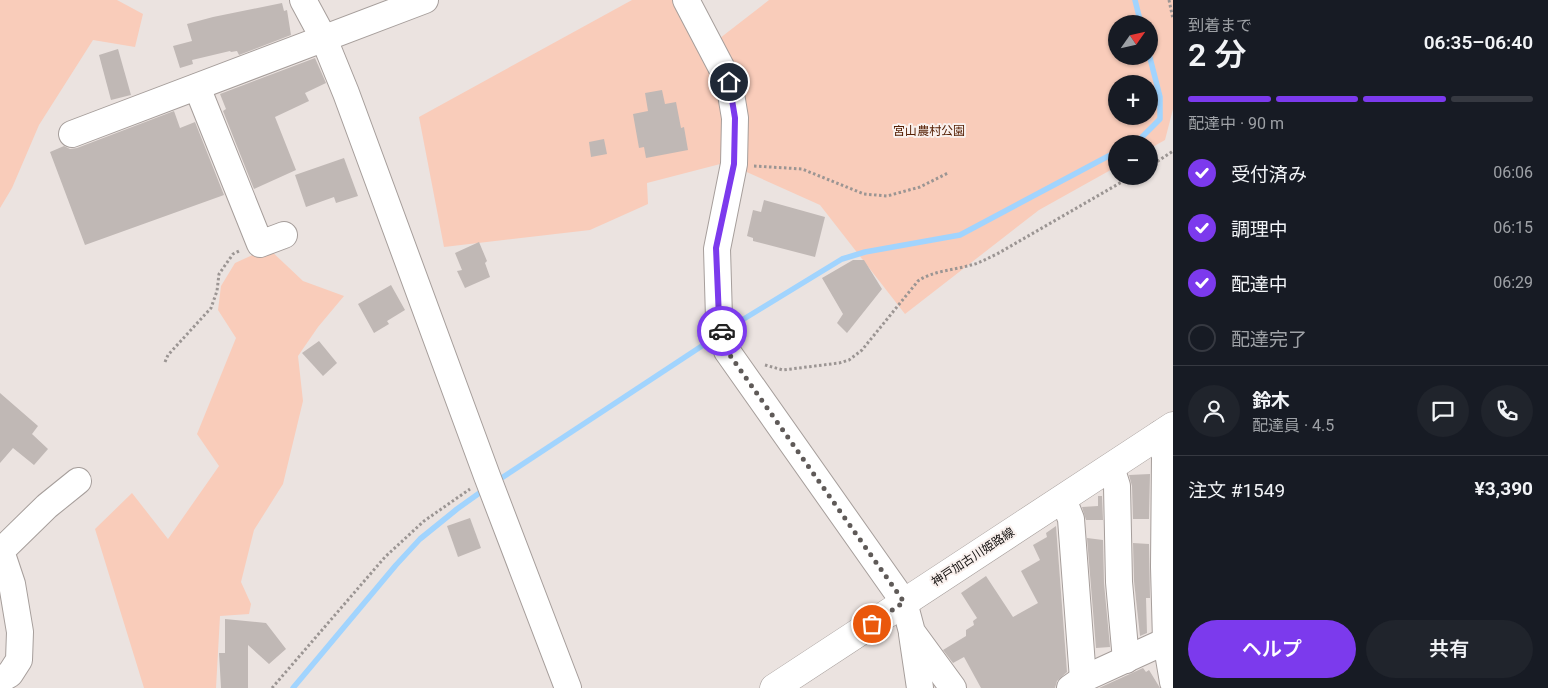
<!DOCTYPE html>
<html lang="ja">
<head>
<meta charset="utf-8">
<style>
  body { margin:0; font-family:Roboto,"Noto Sans JP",sans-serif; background:#20242c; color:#f1f3f6; height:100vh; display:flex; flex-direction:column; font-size:19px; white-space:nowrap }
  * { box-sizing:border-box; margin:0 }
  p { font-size:16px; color:#9ea1a6 }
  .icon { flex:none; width:28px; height:28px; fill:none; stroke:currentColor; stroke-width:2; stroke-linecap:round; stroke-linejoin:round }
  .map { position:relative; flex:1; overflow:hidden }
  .panel { display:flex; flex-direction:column; background:#171b24; width:375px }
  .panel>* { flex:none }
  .needle { width:32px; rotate:56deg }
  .buttons { position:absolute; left:1108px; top:15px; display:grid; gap:10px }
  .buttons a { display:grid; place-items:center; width:50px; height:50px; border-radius:50%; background:#171b24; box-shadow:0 1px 4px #0004; font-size:25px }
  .pin { position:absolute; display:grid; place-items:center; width:42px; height:42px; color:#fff; margin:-21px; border:2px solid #fff; border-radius:50%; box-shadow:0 1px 5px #0007 }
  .courier { position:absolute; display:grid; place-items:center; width:50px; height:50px; margin:-25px; border:4px solid #7c3aed; border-radius:50%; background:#fff; color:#222; box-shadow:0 1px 6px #0007 }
  .head em { font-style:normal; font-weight:600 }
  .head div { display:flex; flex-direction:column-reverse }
  .head { display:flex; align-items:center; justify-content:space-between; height:85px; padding:0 15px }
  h1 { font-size:32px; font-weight:600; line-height:38px }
  .bar { display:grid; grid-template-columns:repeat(4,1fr); gap:8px 5px; align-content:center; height:60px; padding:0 15px }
  .bar i { height:6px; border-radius:4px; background:#363941 }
  .bar .selected { background:#7c3aed }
  .bar p { grid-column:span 4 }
  .line { display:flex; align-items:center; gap:12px; padding:0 15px; border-top:1px solid #363941 }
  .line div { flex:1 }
  .round { display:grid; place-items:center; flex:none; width:52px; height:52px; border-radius:26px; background:#20242c }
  ol { padding:0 15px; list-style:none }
  li { display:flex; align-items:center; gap:15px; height:55px }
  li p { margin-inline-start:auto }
  li .icon { padding:5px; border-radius:50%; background:#7c3aed; color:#fff; stroke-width:4 }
  li:last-child { color:#9ea1a6 }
  li i { width:28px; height:28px; border:2px solid #363941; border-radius:50% }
  .action { display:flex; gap:10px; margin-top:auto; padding:10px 15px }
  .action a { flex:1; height:58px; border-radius:30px; background:#7c3aed; color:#fff; font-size:20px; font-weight:600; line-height:58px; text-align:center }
  .action a+a { background:#20242c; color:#f1f3f6 }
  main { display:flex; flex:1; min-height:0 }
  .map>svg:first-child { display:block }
  .green { fill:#f9ccba; fill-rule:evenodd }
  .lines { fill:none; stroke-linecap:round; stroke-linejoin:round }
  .stream { stroke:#a1d4fe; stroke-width:5.5 }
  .building { fill:#c0b8b5 }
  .minor-casing { stroke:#a69e9b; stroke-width:28 }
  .major-casing { stroke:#a69e9b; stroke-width:29 }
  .path { stroke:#9b9593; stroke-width:3; stroke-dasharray:2.5 2.5; stroke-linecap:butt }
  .minor { stroke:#fff; stroke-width:26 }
  .major { stroke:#fff; stroke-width:28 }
  .done { stroke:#5f5a58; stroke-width:5; stroke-dasharray:0 9 }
  .route { stroke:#7c3aed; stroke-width:6 }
  .labels { text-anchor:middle; stroke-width:4; stroke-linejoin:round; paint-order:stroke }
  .park-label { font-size:12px; fill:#552005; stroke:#f9f0ed }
  .street-label { font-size:12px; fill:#13100f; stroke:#f9f0ed }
</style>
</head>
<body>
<main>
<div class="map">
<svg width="1173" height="688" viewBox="0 0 1173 688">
  <rect width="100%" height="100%" fill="#ebe3e0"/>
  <g class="green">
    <path d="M0,0H117L143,14L135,47L93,40L39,125L12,188L0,208Z"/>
    <path d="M632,0H672L720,89L728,162L647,183L648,204L590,230L444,247L419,117Z"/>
    <path d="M769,0H1173V109L1165,140L1149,149V144H1116V167L1039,210L905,314L820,205L740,169L744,125L702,52ZM1116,24H1149V56H1116ZM1116,84H1149V116H1116Z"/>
    <path d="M268,248L303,281L344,296L318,327L298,356L303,401L283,484L254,530L241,582L251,604L249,614L220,616L216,688H144L95,529L132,493L168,539L219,466L197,434L236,338L218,310L221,286L235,263Z"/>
  </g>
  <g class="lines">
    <g class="stream">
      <path d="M1135,0L1141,24"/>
      <path d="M1132,144L1140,139L1160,119V97L1149,54"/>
      <path d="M729,328L842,259L865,252L960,235L1116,152"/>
      <path d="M497,481L717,336"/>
      <path d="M293,688L396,565L420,539L457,509L485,489"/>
    </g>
  </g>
  <g class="building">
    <path d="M282,3L284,11L287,10L291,35L239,55L237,51L231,52L230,51L192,60L193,64L180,68L173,46L192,41L187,24L213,17Z"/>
    <path d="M118,49L131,95L111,100L99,55Z"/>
    <path d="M315,58L326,83L305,93L309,101L275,117L296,170L254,189L223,111L226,109L220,94Z"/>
    <path d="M662,90L665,104L676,102L681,128L684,127L688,150L646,158L644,147L639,148L633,114L648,111L645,93Z"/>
    <path d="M174,111L180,128L195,122L224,195L85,245L50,152L64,146L70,149L77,148Z"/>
    <path d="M604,139L607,154L591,157L589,142Z"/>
    <path d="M344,158L358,196L336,203L334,197L306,207L295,175Z"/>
    <path d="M764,200L825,217L815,257L753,241V238L747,236L753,210L761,212Z"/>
    <path d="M479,242L487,261L485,263L490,277L465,288L457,271L462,270L455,253Z"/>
    <path d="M853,260H864L882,289L847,333L837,323L843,314L822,278Z"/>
    <path d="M391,285L405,310L387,321L389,324L374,333L358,304Z"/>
    <path d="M319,341L337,363L323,376L302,353Z"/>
    <path d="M0,393L38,426L32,434L48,449L34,465L13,448L0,463Z"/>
    <path d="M1150,474L1149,519H1133L1132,486L1129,475Z"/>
    <path d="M1098,496H1102L1103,520H1086L1082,507L1098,506Z"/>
    <path d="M470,518L481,548L458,557L447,526Z"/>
    <path d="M1056,526L1067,672L1057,681L1055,688H981L964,657L953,663L943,650L966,636V630L974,625L973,621L977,618L961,593L986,576L1013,617L1038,603L1021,571L1040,560L1033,545L1047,537L1046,533Z"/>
    <path d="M1087,538L1103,540L1104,583L1110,647L1096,648Z"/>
    <path d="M1133,543L1149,544L1150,598H1146L1147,633L1140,636L1134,581Z"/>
    <path d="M225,619L266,623L286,649L269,664L248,645V688H221L219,653H225Z"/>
    <path d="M1143,668L1146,672L1149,670L1160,688H1099Z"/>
  </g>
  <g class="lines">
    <defs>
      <g id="minor">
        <path d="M303,0L324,39L346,93L487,476L568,688"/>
        <path d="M686,0L729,82L735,118L734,164L717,249L719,318L727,351L904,602L912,632L953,688"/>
        <path d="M197,87L260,244L284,235"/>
        <path d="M72,134L425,0"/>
        <path d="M1160,434L1165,457L1164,567L1166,641L1173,682"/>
        <path d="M1111,467L1117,486L1119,582L1126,660"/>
        <path d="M1063,499L1071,519L1083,679"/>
        <path d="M912,634L920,688"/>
        <path d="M0,680L10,674L19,660L20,632L12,584L1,551L47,506L78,481"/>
        <path d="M1070,688L1083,679L1166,641"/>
      </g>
      <path id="major" d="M774,688L1173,426"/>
    </defs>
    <use href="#minor" class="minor-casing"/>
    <use href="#major" class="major-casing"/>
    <g class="path">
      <path d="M1169,0L1173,19"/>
      <path d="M754,166L802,169L864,194L887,196L920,187L948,173"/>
      <path d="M1149,167L1173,151"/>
      <path d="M165,362L168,355L211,308L217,291L219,274L233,254L239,251"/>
      <path d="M765,365L783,370L839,363L849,360L862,350L918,281C932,271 954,270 971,265C980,263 988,258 997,254L1132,176"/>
      <path d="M272,688L385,557L424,521L470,489"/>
    </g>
    <use href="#minor" class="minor"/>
    <use href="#major" class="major"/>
  </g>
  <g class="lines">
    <path class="done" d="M722,331L727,351L904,602L872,624"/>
    <path class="route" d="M722,331L719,318L716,248L734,164L735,118L729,82"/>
  </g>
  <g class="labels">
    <g class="park-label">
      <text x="929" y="135">宮山農村公園</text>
    </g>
    <g class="street-label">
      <text transform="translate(973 557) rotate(-33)" y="4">神戸加古川姫路線</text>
    </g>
  </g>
</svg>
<div class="buttons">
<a><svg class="needle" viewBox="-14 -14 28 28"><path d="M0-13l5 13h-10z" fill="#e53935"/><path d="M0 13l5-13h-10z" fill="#9ea1a6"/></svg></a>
<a>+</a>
<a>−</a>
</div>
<div class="pin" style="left:872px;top:624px;background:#ea580c"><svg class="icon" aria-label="bag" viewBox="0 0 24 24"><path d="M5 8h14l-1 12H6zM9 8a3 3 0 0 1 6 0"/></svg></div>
<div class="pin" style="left:729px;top:82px;background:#1f2937"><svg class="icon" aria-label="home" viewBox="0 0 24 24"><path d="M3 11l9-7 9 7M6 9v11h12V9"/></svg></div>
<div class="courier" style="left:722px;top:331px"><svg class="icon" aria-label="car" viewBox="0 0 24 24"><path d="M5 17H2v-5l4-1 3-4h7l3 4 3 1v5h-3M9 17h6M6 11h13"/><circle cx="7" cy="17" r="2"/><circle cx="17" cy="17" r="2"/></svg></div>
</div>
<section class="panel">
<div class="head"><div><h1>2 分</h1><p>到着まで</p></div><em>06:35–06:40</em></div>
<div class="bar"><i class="selected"></i><i class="selected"></i><i class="selected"></i><i></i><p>配達中 · 90 m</p></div>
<ol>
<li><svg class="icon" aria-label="check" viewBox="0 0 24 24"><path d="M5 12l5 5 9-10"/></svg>受付済み<p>06:06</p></li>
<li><svg class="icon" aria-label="check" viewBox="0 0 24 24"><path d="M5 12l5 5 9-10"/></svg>調理中<p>06:15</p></li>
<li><svg class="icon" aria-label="check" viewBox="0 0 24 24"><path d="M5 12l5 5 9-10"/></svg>配達中<p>06:29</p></li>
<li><i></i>配達完了</li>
</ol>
<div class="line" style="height:90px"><a class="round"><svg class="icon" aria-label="person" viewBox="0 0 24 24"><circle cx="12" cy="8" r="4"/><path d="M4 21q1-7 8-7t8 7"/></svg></a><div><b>鈴木</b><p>配達員 · 4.5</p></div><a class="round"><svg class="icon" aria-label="chat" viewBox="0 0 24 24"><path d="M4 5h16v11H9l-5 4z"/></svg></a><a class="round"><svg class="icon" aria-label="phone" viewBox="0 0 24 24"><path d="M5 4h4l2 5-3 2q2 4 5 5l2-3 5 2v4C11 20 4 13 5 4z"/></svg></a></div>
<div class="line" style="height:65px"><div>注文 #1549</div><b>¥3,390</b></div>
<div class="action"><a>ヘルプ</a><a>共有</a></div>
</section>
</main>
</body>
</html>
